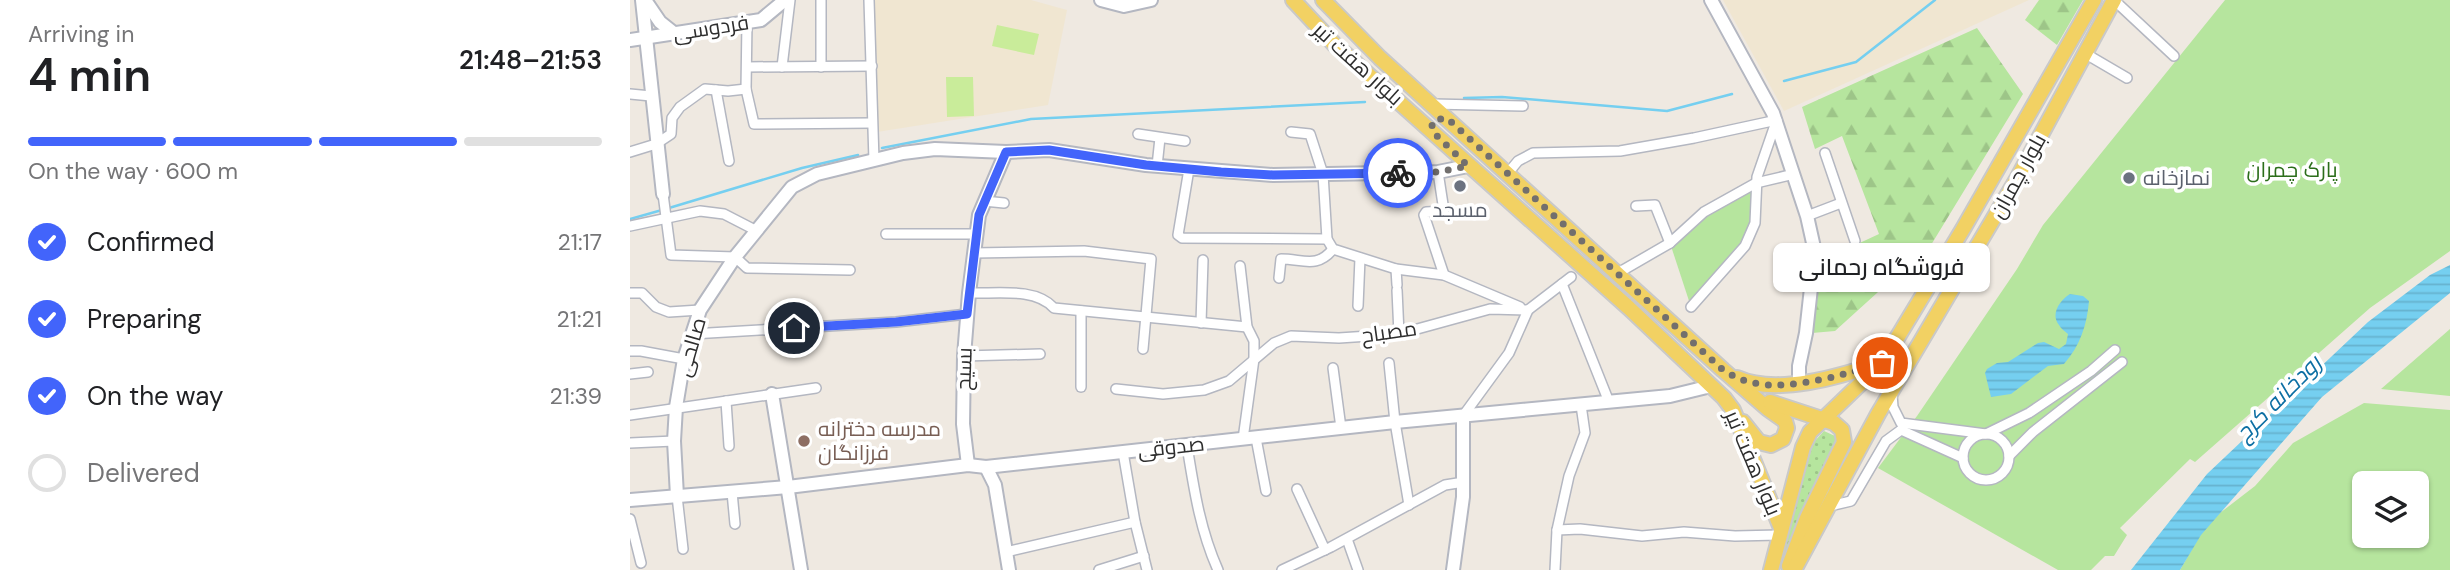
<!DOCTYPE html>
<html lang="en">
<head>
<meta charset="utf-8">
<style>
  body { margin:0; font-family:"DM Sans",Cairo,sans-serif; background:#f6f6f6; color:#202124; height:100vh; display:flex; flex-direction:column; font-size:26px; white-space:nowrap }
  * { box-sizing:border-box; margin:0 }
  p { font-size:23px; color:#757577 }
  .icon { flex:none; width:38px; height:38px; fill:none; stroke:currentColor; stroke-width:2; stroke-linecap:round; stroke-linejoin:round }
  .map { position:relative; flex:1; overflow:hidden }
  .side { display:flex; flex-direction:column; background:#fff; width:630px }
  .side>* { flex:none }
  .buttons { position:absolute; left:1722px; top:471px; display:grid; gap:14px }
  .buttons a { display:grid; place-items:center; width:77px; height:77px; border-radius:10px; background:#fff; box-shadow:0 2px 5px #0004; font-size:35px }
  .pin { position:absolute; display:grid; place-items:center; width:60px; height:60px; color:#fff; margin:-30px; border:4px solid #fff; border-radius:50%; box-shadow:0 2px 7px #0007 }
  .courier { position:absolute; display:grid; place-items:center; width:70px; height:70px; margin:-35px; border:5px solid #4264fb; border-radius:50%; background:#fff; color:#222; box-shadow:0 2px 9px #0007 }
  .bubble { position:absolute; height:49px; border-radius:10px; background:#fff; box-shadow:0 2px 5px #0004; font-size:23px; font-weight:600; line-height:49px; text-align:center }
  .summary em { font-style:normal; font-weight:600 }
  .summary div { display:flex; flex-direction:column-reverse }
  .summary { display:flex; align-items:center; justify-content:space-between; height:119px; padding:0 28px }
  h1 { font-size:46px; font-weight:600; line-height:52px }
  .bar { display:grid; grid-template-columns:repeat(4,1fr); gap:10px 7px; align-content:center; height:84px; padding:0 28px }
  .bar i { height:9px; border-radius:5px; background:#e0e0e0 }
  .bar .current { background:#4264fb }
  .bar p { grid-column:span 4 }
  ol { padding:0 28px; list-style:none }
  li { display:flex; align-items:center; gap:21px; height:77px }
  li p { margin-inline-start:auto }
  li .icon { padding:7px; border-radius:50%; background:#4264fb; color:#fff; stroke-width:4 }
  li:last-child { color:#757577 }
  li i { width:38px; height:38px; border:4px solid #e0e0e0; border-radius:50% }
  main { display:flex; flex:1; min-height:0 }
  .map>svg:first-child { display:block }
  .education { fill:#f0e6d1 }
  .grass { fill:url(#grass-dots) }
  .forest { fill:url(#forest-firs) }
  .park { fill:#b6e59e; fill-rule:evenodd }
  .pitch { fill:#c9ec9a }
  .water { fill:url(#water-rules) }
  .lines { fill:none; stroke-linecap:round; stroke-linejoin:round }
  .stream { stroke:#75cff0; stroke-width:2.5 }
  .street-casing { stroke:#b4b7c1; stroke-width:12 }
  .secondary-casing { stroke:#b4b7c1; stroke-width:16 }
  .primary-casing { stroke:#c9c9c9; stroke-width:18 }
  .street { stroke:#fff; stroke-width:9 }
  .secondary { stroke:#fff; stroke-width:12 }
  .primary { stroke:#f2d163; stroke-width:14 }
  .done { stroke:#726f6d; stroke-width:7; stroke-dasharray:0 12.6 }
  .route { stroke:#4264fb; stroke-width:9 }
  .worship-dot { fill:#6b7280; stroke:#fff; stroke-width:2.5 }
  .education-dot { fill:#8d6e63; stroke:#fff; stroke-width:2.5 }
  .labels { text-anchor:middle; stroke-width:7; stroke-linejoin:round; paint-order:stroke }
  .street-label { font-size:21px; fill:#2e2e2e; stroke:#fff }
  .park-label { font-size:21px; fill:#2c6e1b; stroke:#fff }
  .worship-label { font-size:21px; fill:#5b616d; stroke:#fff; text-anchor:start }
  .education-label { font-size:21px; fill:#785e54; stroke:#fff; text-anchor:start }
  .water-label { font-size:23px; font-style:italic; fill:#0d6fa3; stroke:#fff }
</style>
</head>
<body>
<main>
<section class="side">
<div class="summary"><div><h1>4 min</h1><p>Arriving in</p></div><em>21:48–21:53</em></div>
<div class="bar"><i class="current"></i><i class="current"></i><i class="current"></i><i></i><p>On the way · 600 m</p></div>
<ol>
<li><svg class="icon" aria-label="check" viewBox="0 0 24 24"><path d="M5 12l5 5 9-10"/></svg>Confirmed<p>21:17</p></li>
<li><svg class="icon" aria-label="check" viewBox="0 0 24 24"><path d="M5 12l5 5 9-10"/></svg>Preparing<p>21:21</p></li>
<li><svg class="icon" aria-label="check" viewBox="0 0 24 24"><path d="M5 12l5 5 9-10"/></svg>On the way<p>21:39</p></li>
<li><i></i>Delivered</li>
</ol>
</section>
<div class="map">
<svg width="1820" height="570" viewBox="0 0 1820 570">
  <defs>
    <pattern id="grass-dots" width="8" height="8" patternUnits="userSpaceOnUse" patternTransform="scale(1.75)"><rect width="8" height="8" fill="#b6e59e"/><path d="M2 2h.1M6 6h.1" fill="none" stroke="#9dc588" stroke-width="1.8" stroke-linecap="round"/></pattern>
    <pattern id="forest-firs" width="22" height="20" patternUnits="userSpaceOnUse" patternTransform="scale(1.75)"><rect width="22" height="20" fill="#b6e59e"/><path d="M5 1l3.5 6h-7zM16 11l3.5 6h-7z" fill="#9dc588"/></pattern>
    <pattern id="water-rules" width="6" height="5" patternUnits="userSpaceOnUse" patternTransform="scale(1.75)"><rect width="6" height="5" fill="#75cff0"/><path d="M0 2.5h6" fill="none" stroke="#66b2ce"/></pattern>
  </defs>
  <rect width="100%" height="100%" fill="#efe9e1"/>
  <g class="education">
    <path d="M243,0H401L437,10L418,105L247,132Z"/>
    <path d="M1093,0H1399L1154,111Z"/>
  </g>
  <path class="grass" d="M1194,431L1205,436V445L1172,514L1150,570H1146L1153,551L1183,443Z"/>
  <g class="forest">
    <path d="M1409,0H1453L1427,45L1395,20Z"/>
    <path d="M1347,28L1393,94L1287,268L1279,264L1205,331L1182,333L1193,260L1249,234L1212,136L1185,149L1172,107Z"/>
  </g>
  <g class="park">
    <path d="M1595,0H1820V251L1740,308L1565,462L1560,459L1490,528L1497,535L1484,556H1475L1461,570H1428L1248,468L1287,416L1387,269L1413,225Z"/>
    <path d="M1126,183L1125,223L1115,246L1061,307L1040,243L1074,212Z"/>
    <path d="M1820,329V396L1751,389L1812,336Z"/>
    <path d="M1734,403L1820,410V570H1550L1577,523L1625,486L1663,443ZM1734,483H1787V536H1734Z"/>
  </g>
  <g class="pitch">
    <path d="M367,25L409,34L404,55L362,46Z"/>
    <path d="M316,77H343L344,116L317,117Z"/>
  </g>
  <g class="water">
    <path d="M1820,265V293L1692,397L1571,535L1550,570H1501L1577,474L1738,322L1800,275Z"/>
    <path d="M1440,294L1453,296L1459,301C1457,325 1450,346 1434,364L1418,366L1381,394L1361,397L1355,373L1357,369L1367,363L1378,362L1408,343L1414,342L1429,349L1436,344L1438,334C1435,331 1431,329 1429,325C1420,314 1430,300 1440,294Z"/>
  </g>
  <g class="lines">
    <g class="stream">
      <path d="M1154,81L1226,62L1305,0"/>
      <path d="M834,98L872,97L1037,111L1102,94"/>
      <path d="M252,148L401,119L735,102"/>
      <path d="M39,208L172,168L228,155"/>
      <path d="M0,219L32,210"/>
    </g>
    <defs>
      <g id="street">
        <path d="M239,0L244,161"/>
        <path d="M1484,0L1544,56"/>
        <path d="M117,22L116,89L124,124L242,123"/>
        <path d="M1456,54L1497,78"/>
        <path d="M117,67L242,66"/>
        <path d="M152,67L160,0"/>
        <path d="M191,67V0"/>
        <path d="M86,90L99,161"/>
        <path d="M0,94L21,96"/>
        <path d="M803,104L893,106"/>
        <path d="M661,132L680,134L693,174L697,239L703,249L766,269L814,275L890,307"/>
        <path d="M508,134L555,141"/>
        <path d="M0,152L26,144L41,134L42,118L50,107L75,89L98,91L116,89"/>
        <path d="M1195,153L1225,241"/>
        <path d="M527,166L530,138"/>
        <path d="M559,169L548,235L552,238L697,239"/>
        <path d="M808,172L814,211L796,212L794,215L814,275"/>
        <path d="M878,173L888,161L903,153L990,151L1064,138L1147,120"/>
        <path d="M33,194L41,255L105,257L117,268L220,270"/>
        <path d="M354,201L374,203"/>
        <path d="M1006,206L1025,205L1040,243"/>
        <path d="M1177,216L1211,203"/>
        <path d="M0,226L70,211L94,214L127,231"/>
        <path d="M256,234H347"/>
        <path d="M344,253L454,251L521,259L513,349"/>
        <path d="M610,266L617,327L624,341V359L613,439"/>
        <path d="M766,269L767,285"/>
        <path d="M988,273L1040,243L1074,212L1126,183L1164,174"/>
        <path d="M649,278L651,259C673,259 687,269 703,249"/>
        <path d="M932,284L979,402"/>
        <path d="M767,290L769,334"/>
        <path d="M0,293H12L26,307L39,312L70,310"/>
        <path d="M339,293C366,294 405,287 424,308L617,327"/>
        <path d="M728,306L730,258"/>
        <path d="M1061,307L1115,246L1125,223L1127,177L1146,122"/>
        <path d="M451,311V387"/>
        <path d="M571,323L573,260"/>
        <path d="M62,334L266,322L337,314"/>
        <path d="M0,351H11L54,359"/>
        <path d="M334,356L410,354"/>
        <path d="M759,363L765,422L779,505"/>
        <path d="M703,368L711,428"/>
        <path d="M0,374L18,372"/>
        <path d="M486,389L533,394L574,390L599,381L644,343L661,336L709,338L769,334L860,309L898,310"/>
        <path d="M1262,394L1263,407L1271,423L1356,434L1399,413L1461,371L1485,350"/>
        <path d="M96,401L99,446"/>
        <path d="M0,415L186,388"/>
        <path d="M833,416L879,353L898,310L941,277"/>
        <path d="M1271,430L1333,458"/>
        <circle cx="1356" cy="457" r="23"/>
        <path d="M626,438L636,491"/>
        <path d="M0,443L44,441"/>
        <path d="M557,446C564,489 570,530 588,570"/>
        <path d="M493,452L505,522L517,570"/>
        <path d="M1379,456L1403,432L1492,362"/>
        <path d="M667,489L695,550"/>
        <path d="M102,492L105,524"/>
        <path d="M47,496L53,549"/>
        <path d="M1200,506L1221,501L1256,441L1271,430"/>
        <path d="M0,519L11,563"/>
        <path d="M927,530L950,529L1012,536L1054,532L1105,536L1149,535"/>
        <path d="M717,539L728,570"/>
        <path d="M376,552L505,522"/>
        <path d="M469,570L514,556"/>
        <path d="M652,570L701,547L815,485L834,482"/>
        <path d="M925,570L927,530L939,476L955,433L951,405"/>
      </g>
      <g id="secondary">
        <path d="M12,0L33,194"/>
        <path d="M15,0L30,22L45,34"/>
        <path d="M471,0L494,6L521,0"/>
        <path d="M1081,0L1143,113L1177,216L1185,252L1176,333L1169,366V382"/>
        <path d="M0,40L131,20L155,0"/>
        <path d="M142,394L171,570"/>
        <path d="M338,465L333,424L334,356L339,293L349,215L376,152"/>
        <path d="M356,467L365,485L379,570"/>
        <path d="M47,496L44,441L46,407L54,359L70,310L105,257L162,187L187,174L273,153L305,149L376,152L419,150L516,165L643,175L808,172L838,166"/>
        <path d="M0,500L158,487L338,465L356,467L765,422L1040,396L1081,386"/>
        <path d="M823,570L833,497V416"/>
      </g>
      <g id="primary">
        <path d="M663,0L704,44L999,308L1094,398L1103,410L1151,528"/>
        <path d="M693,0L750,58L1093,370L1138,409L1155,421L1157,428L1153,439L1141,445L1129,442L1113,422"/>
        <path d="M1107,378C1147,396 1211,376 1251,363"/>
        <path d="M1140,402L1204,423L1212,430L1214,442L1177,518L1159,566"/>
        <path d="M1141,570L1173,447L1180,432L1252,363L1333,229L1464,0"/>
        <path d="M1164,570L1248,414L1387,179L1484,0"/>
      </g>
    </defs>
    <use href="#street" class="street-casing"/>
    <use href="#secondary" class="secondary-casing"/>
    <use href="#primary" class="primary-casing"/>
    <use href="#street" class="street"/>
    <use href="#secondary" class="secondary"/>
    <use href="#primary" class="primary"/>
  </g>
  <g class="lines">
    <path class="done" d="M768,173L808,172L838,166L803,132L802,125L804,120L817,118L1093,370C1103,376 1113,381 1124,383C1160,391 1217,374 1252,363"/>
    <path class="route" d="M164,328L266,322L337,314L349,215L376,152L419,150L516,165L591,172L643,175L768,173"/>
  </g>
  <g class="worship-dot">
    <circle cx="1499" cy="178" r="7"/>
    <circle cx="830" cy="186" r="7"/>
  </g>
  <circle class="education-dot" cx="174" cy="441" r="7"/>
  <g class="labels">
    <g class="street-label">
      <text transform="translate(81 28) rotate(-9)" y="7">فردوسی</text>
      <text transform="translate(728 64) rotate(42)" y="7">بلوار هفت تیر</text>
      <text transform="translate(1388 176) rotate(-61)" y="7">بلوار چمران</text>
      <text transform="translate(759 332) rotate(-8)" y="7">مصباح</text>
      <text transform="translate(61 347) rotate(-74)" y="7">صالحی</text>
      <text transform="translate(334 369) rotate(-88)" y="7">بسیح</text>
      <text transform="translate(541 447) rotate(-6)" y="7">صدوقی</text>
      <text transform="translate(1123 463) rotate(67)" y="7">بلوار هفت تیر</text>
    </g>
    <g class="park-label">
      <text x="1662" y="177">پارک چمران</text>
    </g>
    <g class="worship-label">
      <text x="1513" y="185">نمازخانه</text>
      <text x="830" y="217" text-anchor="middle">مسجد</text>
    </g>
    <g class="education-label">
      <text x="188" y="436">مدرسه دخترانه<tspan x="188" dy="24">فرزانگان</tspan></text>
    </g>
    <g class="water-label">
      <text transform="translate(1648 398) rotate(-45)" y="8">رودخانه کرج</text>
    </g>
  </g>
</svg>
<div class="buttons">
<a><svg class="icon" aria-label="layers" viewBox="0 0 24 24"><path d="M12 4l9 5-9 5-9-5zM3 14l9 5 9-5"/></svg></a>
</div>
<div class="pin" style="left:1252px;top:363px;background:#ea580c"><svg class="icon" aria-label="bag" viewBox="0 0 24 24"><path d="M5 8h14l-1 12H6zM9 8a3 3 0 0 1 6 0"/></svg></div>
<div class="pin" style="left:164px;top:328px;background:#1f2937"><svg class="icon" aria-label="home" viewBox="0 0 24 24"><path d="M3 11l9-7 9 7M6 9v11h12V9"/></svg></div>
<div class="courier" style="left:768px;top:173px"><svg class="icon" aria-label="bike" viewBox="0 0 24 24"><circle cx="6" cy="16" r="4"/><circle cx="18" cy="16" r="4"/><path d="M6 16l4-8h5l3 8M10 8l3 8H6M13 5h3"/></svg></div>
<div class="bubble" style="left:1143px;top:243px;width:217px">فروشگاه رحمانی</div>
</div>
</main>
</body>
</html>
